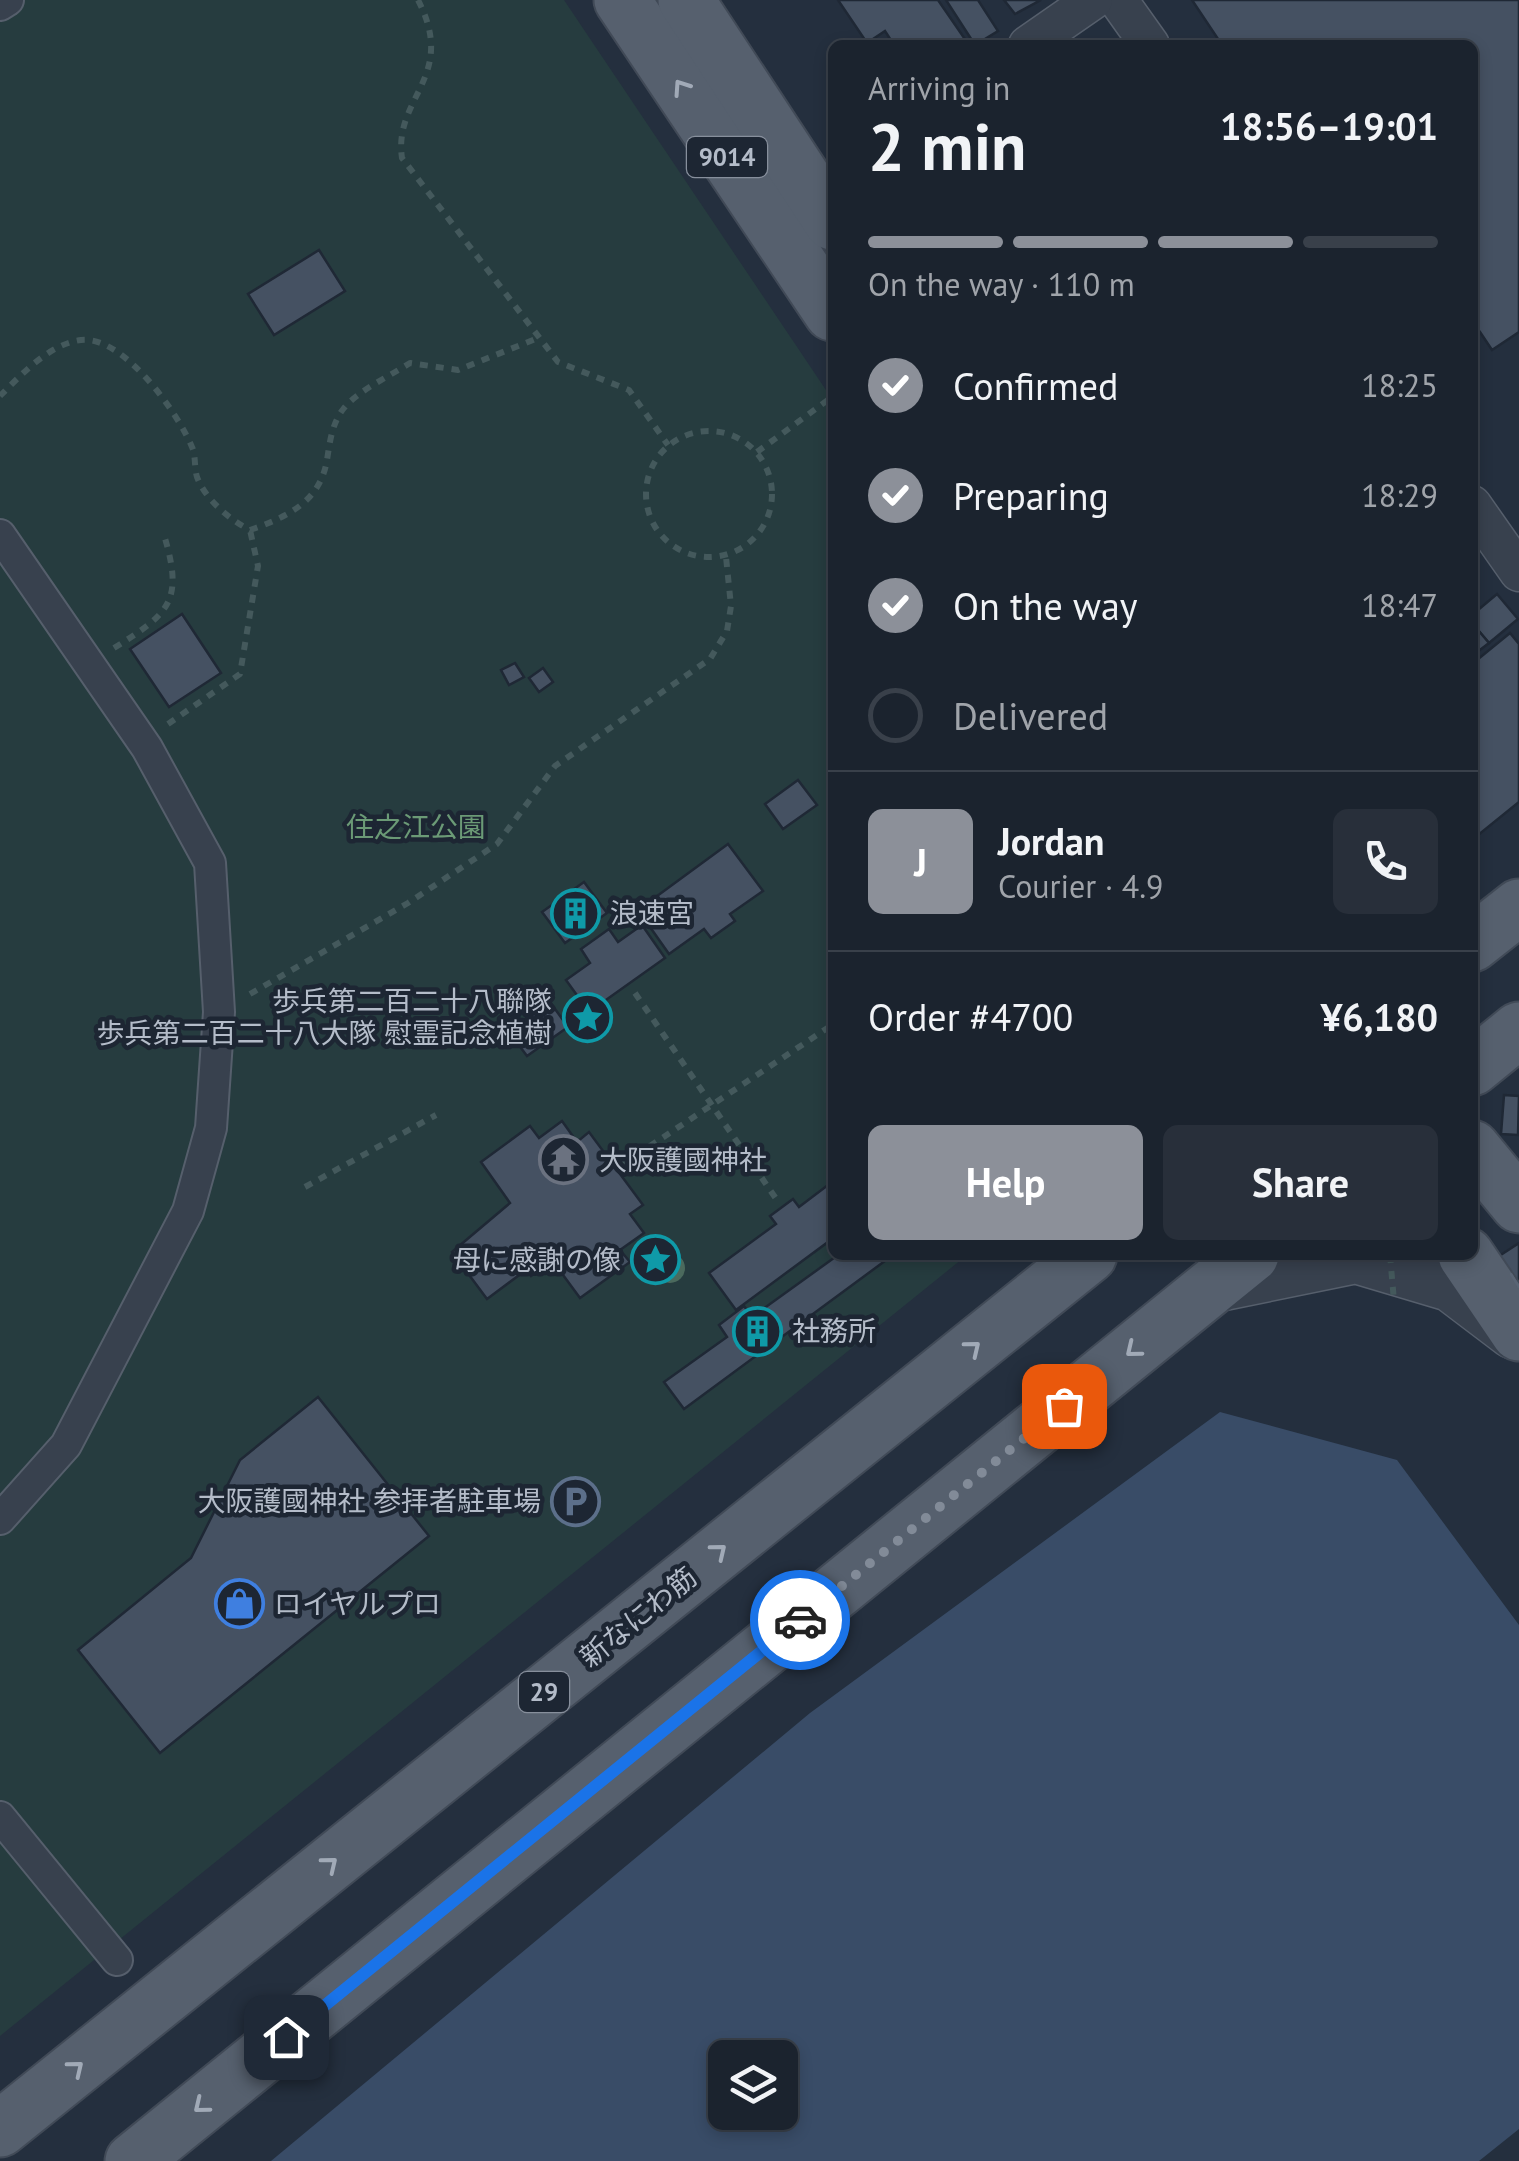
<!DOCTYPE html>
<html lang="en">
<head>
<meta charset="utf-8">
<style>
  body { margin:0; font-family:"PT Sans","Noto Sans JP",sans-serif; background:#282f3a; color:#f1f3f6; height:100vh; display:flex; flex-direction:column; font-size:38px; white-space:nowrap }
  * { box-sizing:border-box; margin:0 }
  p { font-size:32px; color:#a0a4aa }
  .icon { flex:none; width:55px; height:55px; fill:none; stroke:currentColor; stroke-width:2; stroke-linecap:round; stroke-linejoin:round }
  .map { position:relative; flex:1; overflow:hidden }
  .drawer { position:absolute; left:828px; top:40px; width:650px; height:1220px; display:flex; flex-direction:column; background:#1b232e; border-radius:15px; box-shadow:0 5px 15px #0003,0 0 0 2px #39404a }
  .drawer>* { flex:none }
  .controls { position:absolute; left:708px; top:2040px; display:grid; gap:20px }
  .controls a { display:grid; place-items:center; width:90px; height:90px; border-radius:15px; background:#1b232e; box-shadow:0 5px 15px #0003,0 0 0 2px #39404a; font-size:50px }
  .pin { position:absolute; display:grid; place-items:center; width:85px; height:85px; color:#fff; margin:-42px; border-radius:20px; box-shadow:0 5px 15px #0006 }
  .courier { position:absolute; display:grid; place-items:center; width:100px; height:100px; margin:-50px; border:8px solid #1a73e8; border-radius:50%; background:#fff; color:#222; box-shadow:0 2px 12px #0007 }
  .head em { font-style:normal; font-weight:800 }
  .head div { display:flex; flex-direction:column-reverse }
  .head { display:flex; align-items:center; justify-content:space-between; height:170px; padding:0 40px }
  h1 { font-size:65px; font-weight:800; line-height:75px }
  .bar { display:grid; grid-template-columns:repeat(4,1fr); gap:15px 10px; align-content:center; height:120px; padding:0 40px }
  .bar i { height:12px; border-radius:8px; background:#39404a }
  .bar .selected { background:#8c9099 }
  .bar p { grid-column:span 4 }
  .line { display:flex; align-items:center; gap:25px; padding:0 40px; border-top:2px solid #39404a }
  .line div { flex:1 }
  .round { display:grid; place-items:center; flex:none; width:105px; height:105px; border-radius:15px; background:#282f3a }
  ol { padding:0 40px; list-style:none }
  li { display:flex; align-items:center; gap:30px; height:110px }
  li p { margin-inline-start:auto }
  li .icon { padding:10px; border-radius:50%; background:#8c9099; color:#fff; stroke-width:4 }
  li:last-child { color:#a0a4aa }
  li i { width:55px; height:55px; border:5px solid #39404a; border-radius:50% }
  .primary-button { display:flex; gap:20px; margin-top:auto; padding:20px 40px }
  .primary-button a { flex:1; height:115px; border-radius:15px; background:#8c9099; color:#fff; font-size:40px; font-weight:800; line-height:115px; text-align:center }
  .primary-button a+a { background:#282f3a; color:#f1f3f6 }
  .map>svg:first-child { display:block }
  .green { fill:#263c3f }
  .water { fill:#394c67; fill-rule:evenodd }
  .building { fill:#455162; stroke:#1f2835; stroke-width:2.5 }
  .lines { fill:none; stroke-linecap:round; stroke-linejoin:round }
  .pedestrian-casing { stroke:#565f6c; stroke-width:34 }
  .minor-casing { stroke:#565f6c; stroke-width:41 }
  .tertiary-casing { stroke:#565f6c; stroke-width:51 }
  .primary-casing { stroke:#414a57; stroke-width:59 }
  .path { stroke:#44595c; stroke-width:6; stroke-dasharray:8 8; stroke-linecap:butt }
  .pedestrian { stroke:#38414e; stroke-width:30 }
  .minor { stroke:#38414e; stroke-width:38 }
  .tertiary { stroke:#38414e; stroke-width:48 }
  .primary { stroke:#56606e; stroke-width:55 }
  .tram { stroke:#5a6575; stroke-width:2.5 }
  .path-bridge { stroke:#44595c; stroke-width:6; stroke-dasharray:8 8; stroke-linecap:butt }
  .tree { fill:#4b6a5d }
  .oneway { stroke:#a1aab7 }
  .done { stroke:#828b98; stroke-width:10; stroke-dasharray:0 18 }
  .route { stroke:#1a73e8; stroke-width:12 }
  .labels { text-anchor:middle; stroke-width:9; stroke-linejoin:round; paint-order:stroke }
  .shield { fill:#1d2633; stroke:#878f9c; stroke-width:2.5 }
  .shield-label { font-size:25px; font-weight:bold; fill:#b4bcc9 }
  .park-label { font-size:28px; fill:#6b9a76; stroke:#1d2633 }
  .poi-label { font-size:28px; fill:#b4bcc9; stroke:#1d2633; text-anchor:start }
  .street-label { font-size:28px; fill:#b4bcc9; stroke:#1d2633 }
</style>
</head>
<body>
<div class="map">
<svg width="1519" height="2161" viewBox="0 0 1519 2161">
  <rect width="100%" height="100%" fill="#242f3e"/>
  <path class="green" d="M0,0H564L832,399V1255H967L0,2036Z"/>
  <path class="water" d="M1220,1412L1397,1460L1519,1625V2129L1479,2161H271L810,1713ZM725,2058H780V2112H725Z"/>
  <g class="building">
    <path d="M838,0H938L969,45H894L885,31L867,43Z"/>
    <path d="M946,0H978L998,31L975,45Z"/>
    <path d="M1004,0H1041L1015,14Z"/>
    <path d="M1192,0H1519V332L1492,350L1480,332L1472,337V45H1222Z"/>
    <path d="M319,250L345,291L274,335L248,294Z"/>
    <path d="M1497,594L1518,619L1489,643L1472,623V615Z"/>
    <path d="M182,614L221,673L169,707L130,649Z"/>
    <path d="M1472,623L1489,643L1472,656Z"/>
    <path d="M1510,633L1519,644V802L1472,840V664Z"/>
    <path d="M515,663L524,677L509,685L501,670Z"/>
    <path d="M543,668L553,682L539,692L529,678Z"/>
    <path d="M798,780L817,805L783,829L765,804Z"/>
    <path d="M728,844L763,891L730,914L735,921L711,938L704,929L669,954L638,910Z"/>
    <path d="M584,882L607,913L565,943L542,912Z"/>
    <path d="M642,925L665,958L589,1012L566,980L590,963L581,949L609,929L618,942Z"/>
    <path d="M550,1002L568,1027L527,1056L509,1032Z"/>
    <path d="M1504,1095L1519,1096L1518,1135L1501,1134Z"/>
    <path d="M562,1121L577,1142L589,1132L643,1205L630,1214L644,1233L620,1250L630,1262L580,1298L552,1260L531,1276L526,1270L487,1299L452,1252L510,1203L481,1162L530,1126L539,1138Z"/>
    <path d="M832,1182V1239L736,1310L709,1273L776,1224L770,1216L793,1199L799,1207Z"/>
    <path d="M1519,1243V1301L1493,1260Z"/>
    <path d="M838,1255H893L684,1409L664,1382L727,1337L719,1325L744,1306L752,1317Z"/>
    <path d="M318,1397L429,1536L160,1753L78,1650L191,1558L240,1460Z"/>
  </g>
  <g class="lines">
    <defs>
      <g id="pedestrian">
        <path d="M0,5L8,0"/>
        <path d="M0,535L147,748L210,863L219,1012L211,1128L188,1211L66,1445L0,1519"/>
        <path d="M0,1817L117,1960"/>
      </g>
      <g id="minor">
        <path d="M1118,0L1150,45"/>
        <path d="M1028,45L1093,0"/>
        <path d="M1472,505L1519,572"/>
      </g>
      <path id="tertiary" d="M1209,1289L1356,1259L1450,1287L1512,1334"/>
      <g id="primary">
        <path d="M622,0L832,313"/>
        <path d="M686,0L832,222"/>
        <path d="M1472,944L1519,907"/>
        <path d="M1472,1068L1519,1030"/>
        <path d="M1472,1148L1519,1205"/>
        <path d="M1466,1255L1519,1333"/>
        <path d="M0,2129L1089,1255"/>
        <path d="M133,2161L1251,1255"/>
      </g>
    </defs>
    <use href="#pedestrian" class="pedestrian-casing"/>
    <use href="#minor" class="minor-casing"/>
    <use href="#tertiary" class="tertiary-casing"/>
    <use href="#primary" class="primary-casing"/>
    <g class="path">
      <path d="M418,0C458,77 393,97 402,158L558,362L629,390L668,445"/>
      <path d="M0,396C21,375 49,344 81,340C123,335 178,413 192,447C196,456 194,467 197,477C205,499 230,520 250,530C287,517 320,502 327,460C330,441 332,423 344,408C359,390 390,376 410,363L458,370L538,338"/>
      <circle cx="709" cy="494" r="63"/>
      <path d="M757,452L832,397"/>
      <path d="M114,648C170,613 184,601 164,535"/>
      <path d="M168,724L240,674L258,566L250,530"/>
      <path d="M635,993L779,1203"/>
      <path d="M250,994L408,903L497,844L555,766L710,659L727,631L731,606L726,557"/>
      <path d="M623,1164L832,1025"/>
      <path d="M305,1187L436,1115"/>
    </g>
    <use href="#pedestrian" class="pedestrian"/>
    <use href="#minor" class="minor"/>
    <use href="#tertiary" class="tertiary"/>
    <use href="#primary" class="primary"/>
    <path class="tram" d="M1511,1274L1519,1287"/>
    <path class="path-bridge" d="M1390,1255L1394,1301"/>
  </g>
  <circle class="tree" cx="670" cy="1268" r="15"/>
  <defs><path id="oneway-chevron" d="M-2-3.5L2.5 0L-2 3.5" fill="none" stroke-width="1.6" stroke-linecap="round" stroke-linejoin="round" transform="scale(2.5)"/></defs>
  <g class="oneway">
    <use href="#oneway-chevron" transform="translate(681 87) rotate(-124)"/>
    <use href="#oneway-chevron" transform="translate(973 1348) rotate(-39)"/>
    <use href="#oneway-chevron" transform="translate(1133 1350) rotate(141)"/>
    <use href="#oneway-chevron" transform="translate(719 1551) rotate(-39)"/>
    <use href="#oneway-chevron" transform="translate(330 1864) rotate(-39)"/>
    <use href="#oneway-chevron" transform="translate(76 2068) rotate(-39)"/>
    <use href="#oneway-chevron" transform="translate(201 2106) rotate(141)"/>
  </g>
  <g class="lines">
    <path class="done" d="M800,1620L1064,1406"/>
    <path class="route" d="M286,2037L800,1620"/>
  </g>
  <defs>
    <symbol id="building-ring" viewBox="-11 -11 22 22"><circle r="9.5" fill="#1d2633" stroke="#0f9aa8" stroke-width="1.5"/><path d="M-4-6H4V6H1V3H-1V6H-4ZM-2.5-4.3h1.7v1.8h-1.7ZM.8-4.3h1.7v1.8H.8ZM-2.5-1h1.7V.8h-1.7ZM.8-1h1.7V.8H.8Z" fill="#0f9aa8"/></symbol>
    <symbol id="sight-ring" viewBox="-11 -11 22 22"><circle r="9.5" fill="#1d2633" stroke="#0f9aa8" stroke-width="1.5"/><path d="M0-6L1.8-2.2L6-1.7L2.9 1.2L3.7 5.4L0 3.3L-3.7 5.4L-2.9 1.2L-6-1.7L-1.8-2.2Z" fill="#0f9aa8"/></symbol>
    <symbol id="temple-ring" viewBox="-11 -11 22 22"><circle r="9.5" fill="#1d2633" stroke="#6b7280" stroke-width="1.5"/><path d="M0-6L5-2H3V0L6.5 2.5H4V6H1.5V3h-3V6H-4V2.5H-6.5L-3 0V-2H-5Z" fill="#6b7280"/></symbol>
    <symbol id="parking-ring" viewBox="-11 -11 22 22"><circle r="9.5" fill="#1d2633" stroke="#5c6f8a" stroke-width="1.5"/><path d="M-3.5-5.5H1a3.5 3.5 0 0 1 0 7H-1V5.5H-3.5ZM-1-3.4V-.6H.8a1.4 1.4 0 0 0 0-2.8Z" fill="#5c6f8a"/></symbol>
    <symbol id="shop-ring" viewBox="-11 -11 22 22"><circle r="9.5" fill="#1d2633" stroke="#3f7fe0" stroke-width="1.5"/><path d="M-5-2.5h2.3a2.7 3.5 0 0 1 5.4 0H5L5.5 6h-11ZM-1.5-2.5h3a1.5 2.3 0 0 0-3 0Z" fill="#3f7fe0"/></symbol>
  </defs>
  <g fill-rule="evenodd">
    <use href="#building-ring" x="548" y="886" width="55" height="55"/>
    <use href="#sight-ring" x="560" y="990" width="55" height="55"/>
    <use href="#temple-ring" x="536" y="1132" width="55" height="55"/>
    <use href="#sight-ring" x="628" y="1232" width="55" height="55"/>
    <use href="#building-ring" x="730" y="1304" width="55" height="55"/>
    <use href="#parking-ring" x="548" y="1474" width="55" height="55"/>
    <use href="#shop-ring" x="212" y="1576" width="55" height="55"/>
  </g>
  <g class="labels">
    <g class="shield">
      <rect x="687" y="137" width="80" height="40" rx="8"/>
      <rect x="519" y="1672" width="50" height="40" rx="8"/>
    </g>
    <g class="shield-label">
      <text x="727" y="166">9014</text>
      <text x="544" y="1701">29</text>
    </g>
    <g class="park-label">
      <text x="416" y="837">住之江公園</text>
    </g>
    <g class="poi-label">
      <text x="610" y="923">浪速宮</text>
      <text x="552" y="1011" text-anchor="end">歩兵第二百二十八聯隊<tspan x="552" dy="32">歩兵第二百二十八大隊 慰霊記念植樹</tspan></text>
      <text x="599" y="1170">大阪護國神社</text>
      <text x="621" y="1270" text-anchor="end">母に感謝の像</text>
      <text x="792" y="1341">社務所</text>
      <text x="541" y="1511" text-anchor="end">大阪護國神社 参拝者駐車場</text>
      <text x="274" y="1614">ロイヤルプロ</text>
    </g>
    <g class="street-label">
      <text transform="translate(638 1617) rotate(-39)" y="10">新なにわ筋</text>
    </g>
  </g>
</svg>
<div class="controls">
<a><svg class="icon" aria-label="layers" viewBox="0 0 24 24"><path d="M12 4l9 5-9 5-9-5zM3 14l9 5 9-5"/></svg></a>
</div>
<div class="pin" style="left:1064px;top:1406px;background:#ea580c"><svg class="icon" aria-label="bag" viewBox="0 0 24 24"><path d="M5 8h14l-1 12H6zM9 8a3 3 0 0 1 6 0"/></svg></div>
<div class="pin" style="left:286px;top:2037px;background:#1f2937"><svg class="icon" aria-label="home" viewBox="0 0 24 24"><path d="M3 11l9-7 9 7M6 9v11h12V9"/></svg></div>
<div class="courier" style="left:800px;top:1620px"><svg class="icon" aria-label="car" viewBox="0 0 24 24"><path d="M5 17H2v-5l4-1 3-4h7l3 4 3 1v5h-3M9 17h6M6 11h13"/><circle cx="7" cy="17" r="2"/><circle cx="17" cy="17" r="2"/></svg></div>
<section class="drawer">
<div class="head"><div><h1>2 min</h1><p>Arriving in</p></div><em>18:56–19:01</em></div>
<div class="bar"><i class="selected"></i><i class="selected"></i><i class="selected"></i><i></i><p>On the way · 110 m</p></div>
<ol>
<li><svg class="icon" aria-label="check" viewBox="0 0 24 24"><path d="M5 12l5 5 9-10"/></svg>Confirmed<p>18:25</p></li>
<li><svg class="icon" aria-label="check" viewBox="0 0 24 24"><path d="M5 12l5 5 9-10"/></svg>Preparing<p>18:29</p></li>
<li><svg class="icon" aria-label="check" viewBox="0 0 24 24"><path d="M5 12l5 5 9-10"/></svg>On the way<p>18:47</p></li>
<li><i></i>Delivered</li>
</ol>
<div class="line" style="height:180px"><b class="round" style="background:#8c9099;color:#fff">J</b><div><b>Jordan</b><p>Courier · 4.9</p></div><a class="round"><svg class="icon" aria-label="phone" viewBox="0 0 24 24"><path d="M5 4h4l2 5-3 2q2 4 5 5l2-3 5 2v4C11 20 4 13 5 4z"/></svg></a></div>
<div class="line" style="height:130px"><div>Order #4700</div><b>¥6,180</b></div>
<div class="primary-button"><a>Help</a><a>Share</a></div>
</section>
</div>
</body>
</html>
